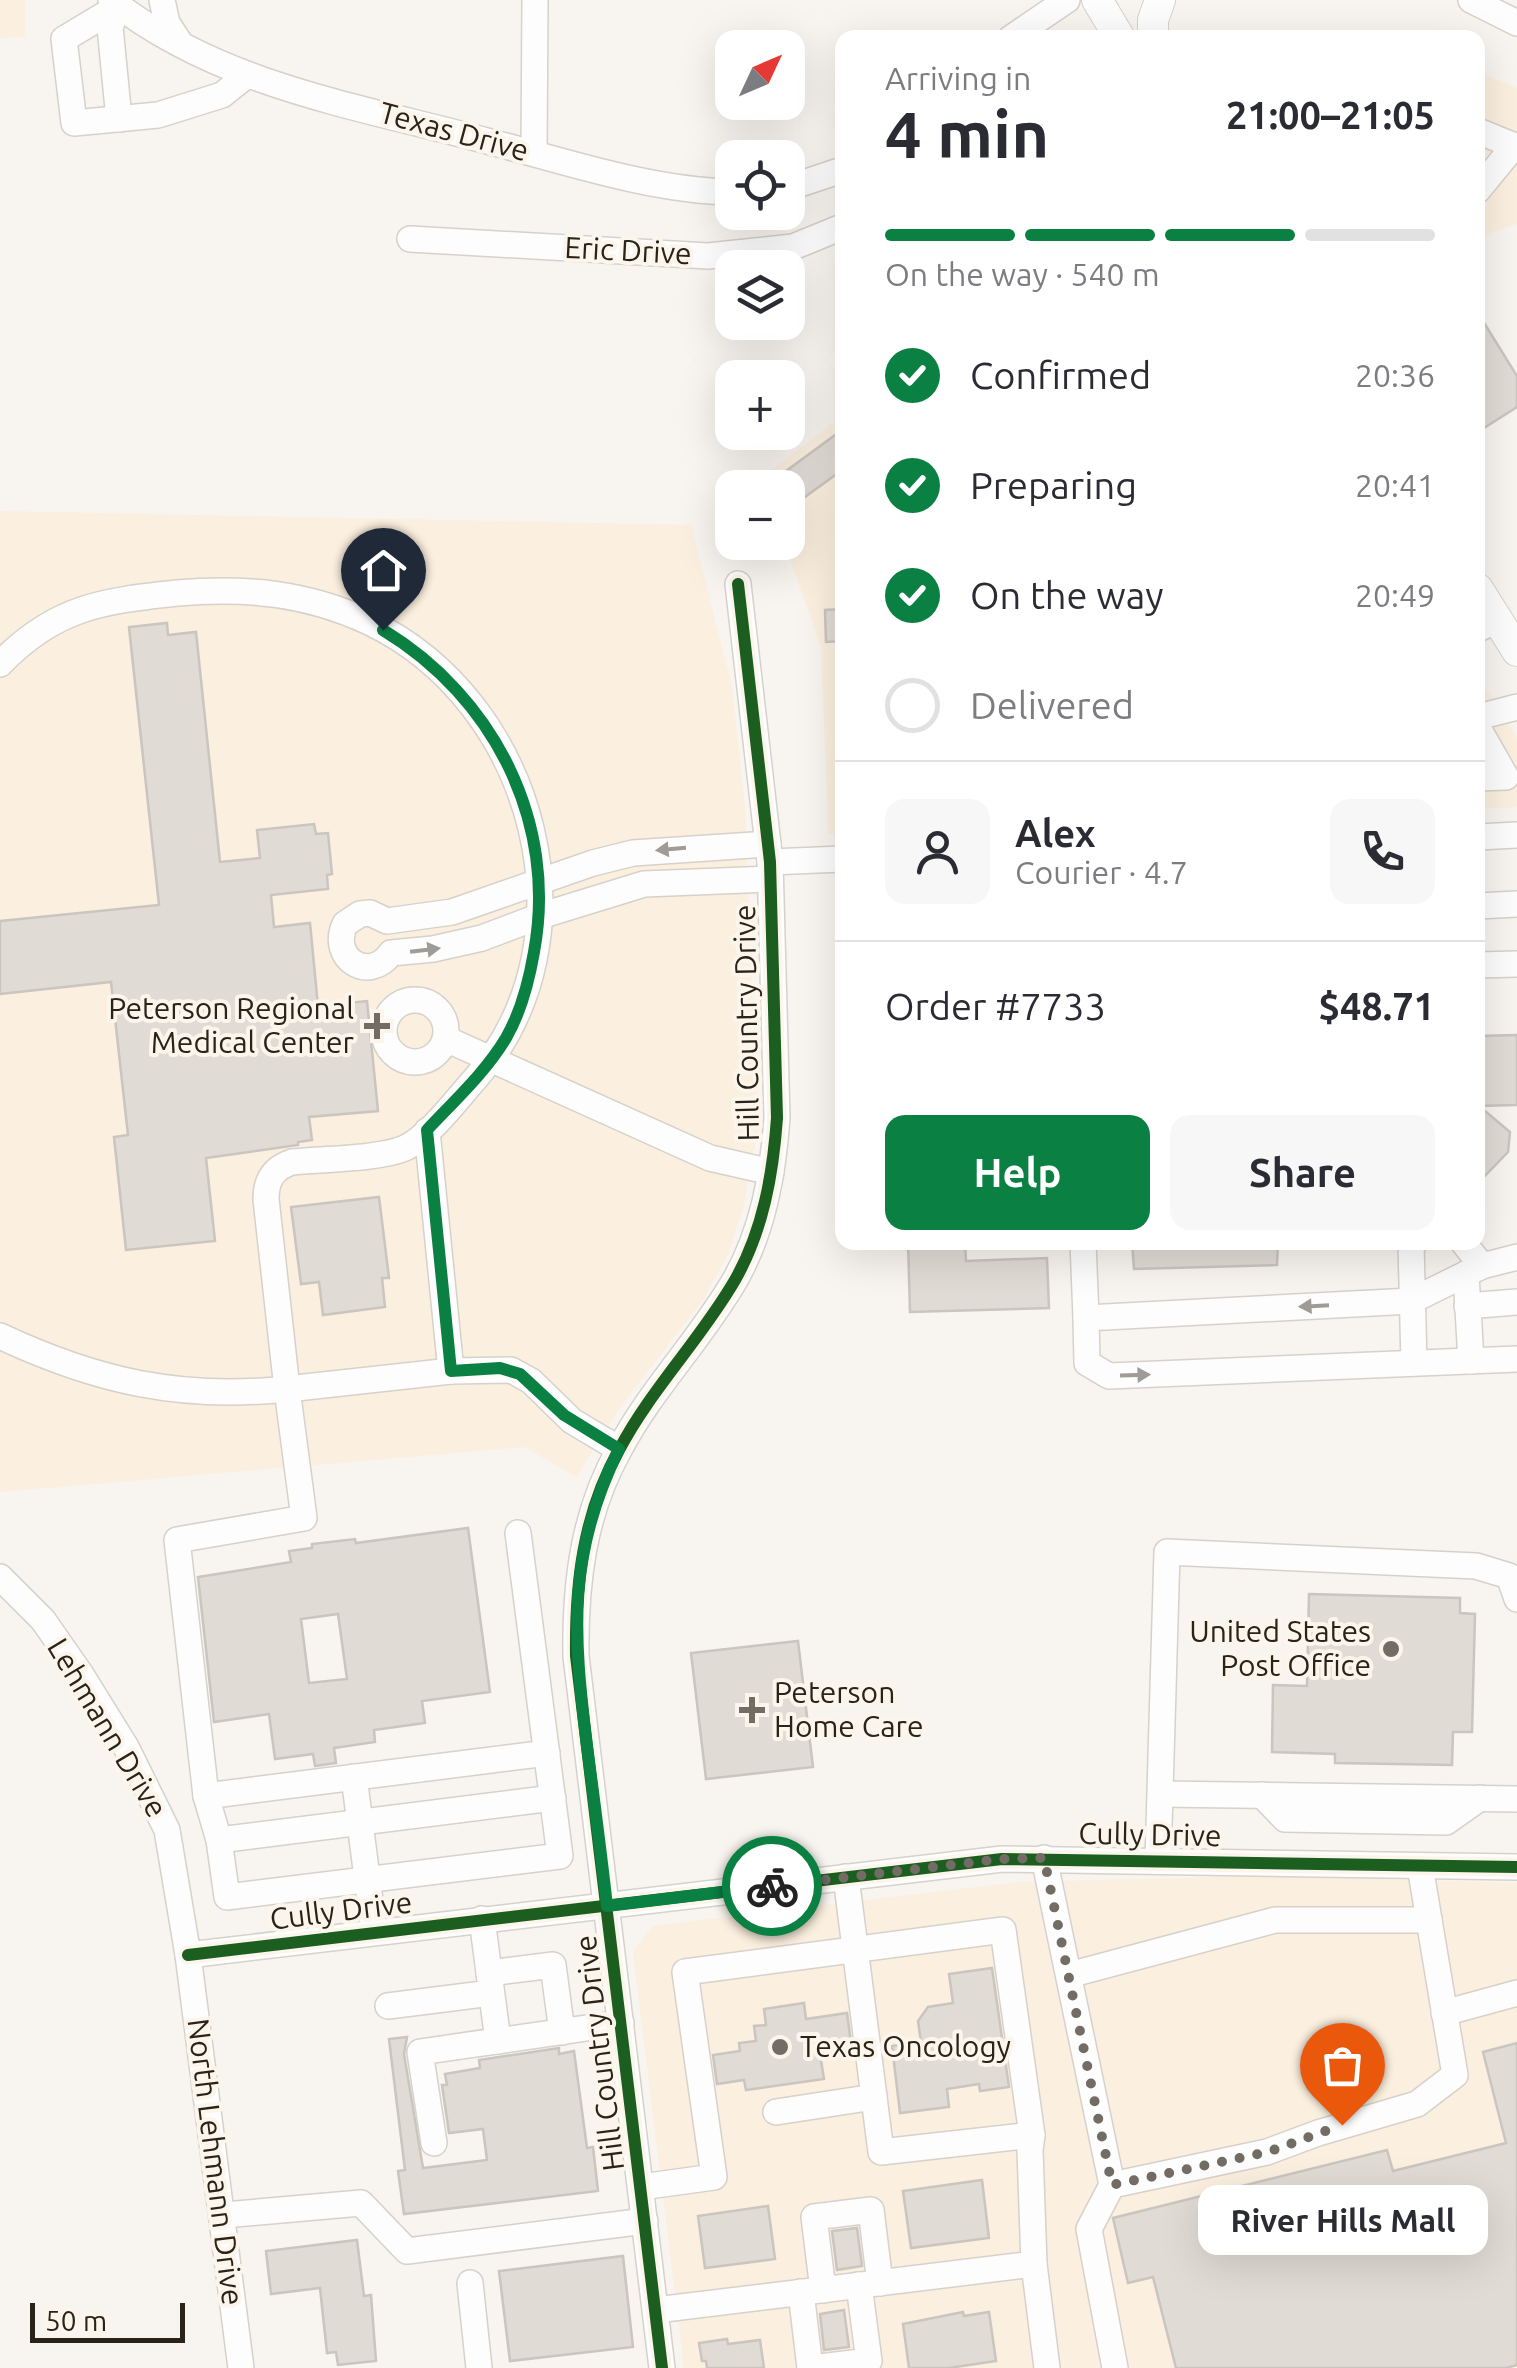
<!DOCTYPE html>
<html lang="en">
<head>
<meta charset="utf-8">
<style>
  body { margin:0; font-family:Ubuntu,sans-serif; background:#f7f7f7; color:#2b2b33; height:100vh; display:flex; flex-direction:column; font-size:38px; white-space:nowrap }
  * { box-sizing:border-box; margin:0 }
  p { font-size:32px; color:#7c7c81 }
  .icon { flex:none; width:55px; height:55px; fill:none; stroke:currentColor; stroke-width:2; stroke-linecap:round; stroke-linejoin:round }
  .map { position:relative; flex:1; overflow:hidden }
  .drawer { position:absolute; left:835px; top:30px; width:650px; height:1220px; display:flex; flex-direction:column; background:#fff; border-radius:20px; box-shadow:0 10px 40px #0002 }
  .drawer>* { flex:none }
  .needle { width:65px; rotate:46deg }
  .controls { position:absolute; left:715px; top:30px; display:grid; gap:20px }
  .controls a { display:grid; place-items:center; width:90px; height:90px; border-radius:20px; background:#fff; box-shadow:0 10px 40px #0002; font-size:50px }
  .scale { position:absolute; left:30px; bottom:25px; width:155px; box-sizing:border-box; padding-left:10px; border:5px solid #2a231a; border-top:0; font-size:28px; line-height:35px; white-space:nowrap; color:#2a231a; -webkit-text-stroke:8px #fcf5eb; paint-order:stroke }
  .pin { position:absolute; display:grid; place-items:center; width:85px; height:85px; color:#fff; margin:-102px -42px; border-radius:50% 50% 50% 0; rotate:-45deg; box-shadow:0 0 10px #0007 }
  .pin .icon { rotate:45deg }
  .courier { position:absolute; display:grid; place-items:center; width:100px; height:100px; margin:-50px; border:8px solid #0b8043; border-radius:50%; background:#fff; color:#222; box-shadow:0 2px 12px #0007 }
  .bubble { position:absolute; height:70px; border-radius:20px; background:#fff; box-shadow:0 10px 40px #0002; font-size:32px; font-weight:600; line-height:70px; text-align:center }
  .headline em { font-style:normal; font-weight:600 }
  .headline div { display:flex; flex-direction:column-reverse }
  .headline { display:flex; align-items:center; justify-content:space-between; height:170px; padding:0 50px }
  h1 { font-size:65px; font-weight:600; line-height:75px }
  .bar { display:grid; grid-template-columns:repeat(4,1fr); gap:15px 10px; align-content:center; height:120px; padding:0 50px }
  .bar i { height:12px; border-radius:8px; background:#e1e1e2 }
  .bar .active { background:#0b8043 }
  .bar p { grid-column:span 4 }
  .line { display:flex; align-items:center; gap:25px; padding:0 50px; border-top:2px solid #e1e1e2 }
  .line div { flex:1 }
  .round { display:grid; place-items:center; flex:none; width:105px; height:105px; border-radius:20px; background:#f7f7f7 }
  ol { padding:0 50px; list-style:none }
  li { display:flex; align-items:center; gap:30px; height:110px }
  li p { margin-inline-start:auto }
  li .icon { padding:10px; border-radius:50%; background:#0b8043; color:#fff; stroke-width:4 }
  li:last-child { color:#7c7c81 }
  li i { width:55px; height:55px; border:5px solid #e1e1e2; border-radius:50% }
  .cta { display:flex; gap:20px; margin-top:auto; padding:20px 50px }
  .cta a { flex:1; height:115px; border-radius:20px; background:#0b8043; color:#fff; font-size:40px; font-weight:600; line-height:115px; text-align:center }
  .cta a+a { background:#f7f7f7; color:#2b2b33 }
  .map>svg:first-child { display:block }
  .built { fill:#fbefdf }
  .building { fill:#e0dbd4; stroke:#cac5bf; stroke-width:2.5; fill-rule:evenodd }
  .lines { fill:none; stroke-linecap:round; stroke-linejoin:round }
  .minor-casing { stroke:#d6d1ca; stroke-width:28 }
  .major-casing { stroke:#d6d1ca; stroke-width:32 }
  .minor { stroke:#fefdfd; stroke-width:25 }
  .major { stroke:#fefdfd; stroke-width:30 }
  .cycleway-casing { stroke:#fcf5eb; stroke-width:19 }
  .cycleway { stroke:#1b5e20; stroke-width:12 }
  .oneway { fill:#9f9b97 }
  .done { stroke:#726c65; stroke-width:10; stroke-dasharray:0 18 }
  .route { stroke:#0b8043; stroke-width:12 }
  .poi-dot { fill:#726c65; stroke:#fcf5eb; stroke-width:4 }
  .labels { text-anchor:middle; stroke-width:8; stroke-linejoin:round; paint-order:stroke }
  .street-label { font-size:30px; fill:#2a231a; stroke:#fcf5eb }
  .poi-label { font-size:30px; fill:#2a231a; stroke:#fcf5eb; text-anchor:end }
</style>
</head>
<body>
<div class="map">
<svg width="1517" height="2368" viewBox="0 0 1517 2368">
  <rect width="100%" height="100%" fill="#f8f4ef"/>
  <g class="built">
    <path d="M0,0H25V37L0,38Z"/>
    <path d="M1478,72L1517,88V224L1478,237Z"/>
    <path d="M842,416V833L828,834L821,646L784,543L788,542V488L764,487L760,479Z"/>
    <path d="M0,511L691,525L732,686L745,808L758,1131L743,1208L728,1255L703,1300L621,1406L576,1477L525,1447L0,1492Z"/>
    <path d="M1478,677L1517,738V807L1478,809Z"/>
    <path d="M1263,1876L1517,1883V2368H684L633,1952L653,1926L1018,1882Z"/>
  </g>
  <g class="building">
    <path d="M1478,313L1517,376V407L1484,428L1478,418Z"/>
    <path d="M842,430V470L794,505L788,496V488H781L775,479Z"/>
    <path d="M842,609V641L826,642L825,610Z"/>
    <path d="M167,623L168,635L196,632L220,862L260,858L257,830L314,824L316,834L328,833L332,874L327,875L328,889L271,895L274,927L310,923L318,1006L367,1001L378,1111L309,1117L312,1140L298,1142V1145L206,1158L215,1241L126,1250L114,1137L128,1135L111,982L0,994V921L159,905L129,627Z"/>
    <path d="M1517,1035V1105L1479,1106L1510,1132L1508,1152L1478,1183V1036Z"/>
    <path d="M379,1197L389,1278H382L385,1307L323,1315L319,1282L301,1284L291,1207Z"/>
    <path d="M908,1242H965L966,1261L1047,1258L1049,1308L910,1312Z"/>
    <path d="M1132,1242H1278L1277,1265L1134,1269Z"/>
    <path d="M468,1528L490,1692L422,1701L425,1723L374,1730L375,1742L334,1748L336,1763L315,1766L313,1754L275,1759L269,1714L214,1722L198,1577L291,1562L289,1551L312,1548V1544L355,1539L356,1543ZM338,1614L347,1679L309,1683L301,1619Z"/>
    <path d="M1309,1594L1460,1598V1613L1475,1614L1472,1732H1453L1452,1765L1335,1763V1754L1272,1752L1273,1685L1307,1686Z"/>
    <path d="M798,1641L813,1767L706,1779L691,1653Z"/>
    <path d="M992,1968L1009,2087L980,2091L979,2084L947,2089L949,2107L900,2113L892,2046L921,2042L918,2021L928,2007L953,2003L949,1974Z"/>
    <path d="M804,2003L806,2019L847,2013L852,2050L820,2054L824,2079L746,2090L744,2080L717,2084L713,2055L740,2051L739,2043L756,2041L754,2026L766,2025L764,2009Z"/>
    <path d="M407,2037L404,2054L423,2168L487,2160L483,2129L449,2133L442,2085H447L445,2074L480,2068L479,2060L559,2048V2054L574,2051L587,2148L593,2147L598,2191L404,2214L398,2171L405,2170L389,2039Z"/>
    <path d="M1517,2043V2365L1506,2368H1176L1153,2277L1128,2283L1113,2218L1387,2150L1393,2171L1506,2143L1483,2052Z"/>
    <path d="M982,2180L989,2238L911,2248L903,2191Z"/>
    <path d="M768,2206L775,2259L705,2268L698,2216Z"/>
    <path d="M857,2228L862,2266L837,2270L832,2231Z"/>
    <path d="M357,2240L364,2296L371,2295L376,2361L338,2365L336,2352L327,2353L320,2288L271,2294L266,2251Z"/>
    <path d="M623,2256L633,2347L510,2361L499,2271Z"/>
    <path d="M844,2310L849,2347L824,2350L820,2314Z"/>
    <path d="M963,2312L964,2316L989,2312L996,2361L949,2368H909L903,2324Z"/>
    <path d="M727,2339L728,2344L760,2340L764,2368H707L706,2361H702L699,2343Z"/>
  </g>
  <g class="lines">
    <defs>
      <g id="minor">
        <path d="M111,0C219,85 357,106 487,141C564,161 652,191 732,192"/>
        <path d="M162,0L167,23L180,43"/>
        <path d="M1471,0L1517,23"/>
        <path d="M119,6L64,39L74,123L158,115L222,95L247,75"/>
        <path d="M1011,38L1067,0"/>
        <path d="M119,119L110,27L119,6"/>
        <path d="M1478,131L1517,147"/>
        <path d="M534,153L535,0"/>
        <path d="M788,188L842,170"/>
        <path d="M1478,190L1514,146"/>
        <path d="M410,239L708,256L793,247L842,227"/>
        <path d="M1478,629L1497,620"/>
        <path d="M0,664C55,607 102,601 177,593C245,587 307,593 369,622C535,701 599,938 475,1079C458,1098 428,1138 405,1148C380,1159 321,1159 292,1162C274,1168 266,1179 266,1199L287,1389C180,1400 96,1381 0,1336"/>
        <path d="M1478,717L1517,707"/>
        <path d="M1478,728L1506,777L1478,778"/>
        <path d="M1478,837L1517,835"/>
        <path d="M768,844L633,853L593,863L452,912L387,921L370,913L360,914L345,924C329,958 369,984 391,953L433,949L482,938L540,916L644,884L770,879"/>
        <path d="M770,862L842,859"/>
        <path d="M1478,906L1517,904"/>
        <path d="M1478,965L1517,964"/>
        <circle cx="415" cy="1031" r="31"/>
        <path d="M446,1039L710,1158L771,1172"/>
        <path d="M427,1131L451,1371"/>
        <path d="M1083,1242L1086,1318"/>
        <path d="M1463,1242L1482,1266"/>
        <path d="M1517,1257L1482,1266L1411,1301L1086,1318L1087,1363L1109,1376L1517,1359"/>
        <path d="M1466,1274L1471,1361"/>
        <path d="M1467,1306L1517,1302"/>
        <path d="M1414,1363L1411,1244L1415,1242"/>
        <path d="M518,1533L560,1856L227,1897L219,1840L206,1796L177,1540L304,1518L287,1389L451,1371L511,1370L531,1381L572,1421L619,1449"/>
        <path d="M0,1577L43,1620L82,1676L126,1747L167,1830L188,1955L241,2368"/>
        <path d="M354,1777L374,1931"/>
        <path d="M1161,1794L1517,1799"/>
        <path d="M1262,1795L1285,1819L1446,1822L1480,1798"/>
        <path d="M206,1796L547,1753"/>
        <path d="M219,1840L553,1798"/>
        <path d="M1044,1858L1112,2185L1089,2229L1115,2368"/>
        <path d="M1158,1860L1167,1552L1476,1566L1509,1576L1517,1599"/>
        <path d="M846,1877L881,2152L1032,2135"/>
        <path d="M482,1919L498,2041"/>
        <path d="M188,1955L1002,1859L1517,1867"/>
        <path d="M489,1973L553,1965L562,2032"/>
        <path d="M1069,1975L1275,1920H1429"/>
        <path d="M388,2006L491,1993"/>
        <path d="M1444,2013L1517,1993"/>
        <path d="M776,2112L874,2097"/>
        <path d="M434,2143L420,2052L621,2023"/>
        <path d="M1112,2185L1267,2152L1318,2133L1417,2104L1455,2075L1420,1866"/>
        <path d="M641,2187L714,2177L685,1972L1003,1930L1032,2135L1030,2150L1034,2264L1047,2368"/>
        <path d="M224,2215L361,2203L407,2251L645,2221"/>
        <path d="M470,2283L479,2368"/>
        <path d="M823,2290L814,2217L871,2210L880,2283"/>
        <path d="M801,2292L810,2368"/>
        <path d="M656,2310L1034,2264"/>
        <path d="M662,2368L576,1656C575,1584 583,1514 619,1450C651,1389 701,1339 735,1280C763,1231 773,1174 777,1118L770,862L738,584"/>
        <path d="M812,2368L869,2361L859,2285"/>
      </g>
      <g id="major">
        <path d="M1097,0L1120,38"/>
        <path d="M1153,38V20L1160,0"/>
        <path d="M1478,589L1517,651"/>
      </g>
    </defs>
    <use href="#minor" class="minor-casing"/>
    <use href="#major" class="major-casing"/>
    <use href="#minor" class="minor"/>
    <use href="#major" class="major"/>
    <defs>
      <g id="cycleway">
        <path d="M188,1955L1002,1859L1517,1867"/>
        <path d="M662,2368L576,1656C575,1584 583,1514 619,1450C651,1389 701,1339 735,1280C763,1231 773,1174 777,1118L770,862L738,584"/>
      </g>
    </defs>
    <use href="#cycleway" class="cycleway-casing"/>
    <use href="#cycleway" class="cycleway"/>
  </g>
  <defs><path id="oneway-solid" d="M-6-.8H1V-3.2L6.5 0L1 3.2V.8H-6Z" transform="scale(2.5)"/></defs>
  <g class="oneway">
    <use href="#oneway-solid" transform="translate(671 849) rotate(175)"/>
    <use href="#oneway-solid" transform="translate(425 950) rotate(-7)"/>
    <use href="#oneway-solid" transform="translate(1314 1306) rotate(177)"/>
    <use href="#oneway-solid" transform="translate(1135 1375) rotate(-2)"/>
  </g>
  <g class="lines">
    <path class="done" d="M772,1886L1002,1859L1044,1858L1112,2185L1268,2152L1342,2125"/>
    <path class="route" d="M383,630C494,697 558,823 534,952C529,981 521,1012 506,1038C485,1073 454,1101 427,1130L451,1371L500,1368L520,1374L564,1415L619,1449C567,1554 573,1633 587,1746C594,1799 601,1852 607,1906L772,1886"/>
  </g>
  <g class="poi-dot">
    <path d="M372 1011h10v10h10v10h-10v10h-10v-10h-10v-10h10z"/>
    <circle cx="1391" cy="1649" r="10"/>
    <path d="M747 1695h10v10h10v10h-10v10h-10v-10h-10v-10h10z"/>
    <circle cx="780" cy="2047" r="10"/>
  </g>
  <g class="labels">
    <g class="street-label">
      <text transform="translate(454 132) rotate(15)" y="10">Texas Drive</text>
      <text transform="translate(628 251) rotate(3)" y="10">Eric Drive</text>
      <text transform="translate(747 1023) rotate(-91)" y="10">Hill Country Drive</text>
      <text transform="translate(107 1728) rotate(59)" y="10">Lehmann Drive</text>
      <text transform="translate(1150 1835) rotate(1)" y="10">Cully Drive</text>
      <text transform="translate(341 1911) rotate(-7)" y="10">Cully Drive</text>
      <text transform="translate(600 2053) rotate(-97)" y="10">Hill Country Drive</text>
      <text transform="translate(215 2162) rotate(83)" y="10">North Lehmann Drive</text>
    </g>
    <g class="poi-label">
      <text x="354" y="1019">Peterson Regional<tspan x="354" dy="34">Medical Center</tspan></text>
      <text x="1371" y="1642">United States<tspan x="1371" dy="34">Post Office</tspan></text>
      <text x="774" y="1703" text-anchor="start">Peterson<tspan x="774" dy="34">Home Care</tspan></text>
      <text x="800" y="2057" text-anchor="start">Texas Oncology</text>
    </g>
  </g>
</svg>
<div class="controls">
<a><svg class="needle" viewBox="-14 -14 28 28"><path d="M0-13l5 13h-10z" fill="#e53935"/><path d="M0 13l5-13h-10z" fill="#7c7c81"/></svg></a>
<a><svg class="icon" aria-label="locate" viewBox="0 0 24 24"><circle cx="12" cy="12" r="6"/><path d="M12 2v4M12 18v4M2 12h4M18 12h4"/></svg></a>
<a><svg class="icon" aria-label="layers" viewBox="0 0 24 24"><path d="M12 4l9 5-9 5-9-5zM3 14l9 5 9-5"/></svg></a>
<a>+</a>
<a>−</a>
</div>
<div class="scale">50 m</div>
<div class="pin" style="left:1342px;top:2125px;background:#ea580c"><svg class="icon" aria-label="bag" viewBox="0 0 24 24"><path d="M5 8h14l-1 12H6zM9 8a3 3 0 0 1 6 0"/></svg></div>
<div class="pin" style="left:383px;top:630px;background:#1f2937"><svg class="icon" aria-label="home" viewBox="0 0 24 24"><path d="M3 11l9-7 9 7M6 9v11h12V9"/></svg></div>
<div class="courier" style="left:772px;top:1886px"><svg class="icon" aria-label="bike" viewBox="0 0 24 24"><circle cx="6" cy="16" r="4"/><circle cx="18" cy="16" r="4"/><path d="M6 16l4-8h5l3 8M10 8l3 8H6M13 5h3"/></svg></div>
<div class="bubble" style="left:1198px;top:2185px;width:290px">River Hills Mall</div>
<section class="drawer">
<div class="headline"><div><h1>4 min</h1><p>Arriving in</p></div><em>21:00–21:05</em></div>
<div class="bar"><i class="active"></i><i class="active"></i><i class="active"></i><i></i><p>On the way · 540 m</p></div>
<ol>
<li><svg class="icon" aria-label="check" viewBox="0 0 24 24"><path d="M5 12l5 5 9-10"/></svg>Confirmed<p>20:36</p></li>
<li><svg class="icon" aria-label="check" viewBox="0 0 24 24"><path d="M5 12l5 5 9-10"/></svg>Preparing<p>20:41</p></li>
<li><svg class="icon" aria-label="check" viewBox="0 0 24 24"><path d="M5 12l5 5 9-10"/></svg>On the way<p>20:49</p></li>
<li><i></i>Delivered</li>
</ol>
<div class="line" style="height:180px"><a class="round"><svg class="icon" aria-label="person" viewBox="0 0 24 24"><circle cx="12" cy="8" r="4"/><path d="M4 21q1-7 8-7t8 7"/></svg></a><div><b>Alex</b><p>Courier · 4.7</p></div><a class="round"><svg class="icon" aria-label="phone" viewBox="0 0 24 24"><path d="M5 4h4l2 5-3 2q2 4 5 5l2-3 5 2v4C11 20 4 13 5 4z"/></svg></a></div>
<div class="line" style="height:130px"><div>Order #7733</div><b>$48.71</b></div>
<div class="cta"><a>Help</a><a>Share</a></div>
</section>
</div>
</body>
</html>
